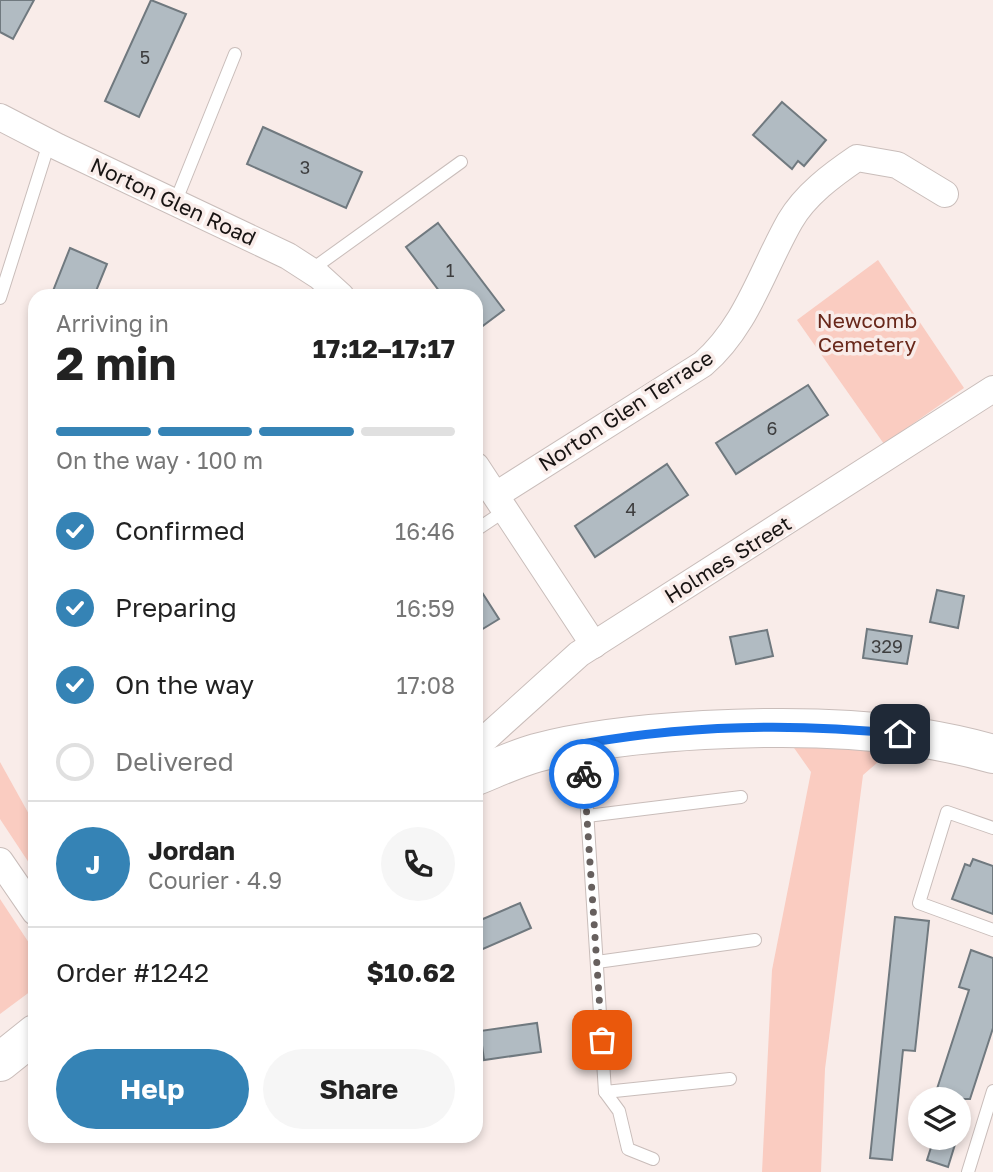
<!DOCTYPE html>
<html lang="en">
<head>
<meta charset="utf-8">
<style>
  body { margin:0; font-family:"Golos Text",sans-serif; background:#f6f6f6; color:#222; height:100vh; display:flex; flex-direction:column; font-size:26px; white-space:nowrap }
  * { box-sizing:border-box; margin:0 }
  p { font-size:23px; color:#767676 }
  .icon { flex:none; width:38px; height:38px; fill:none; stroke:currentColor; stroke-width:2; stroke-linecap:round; stroke-linejoin:round }
  .map { position:relative; flex:1; overflow:hidden }
  .panel { position:absolute; left:28px; top:289px; width:455px; height:854px; display:flex; flex-direction:column; background:#fff; border-radius:21px; box-shadow:0 4px 10px #0003 }
  .panel>* { flex:none }
  .fabs { position:absolute; left:908px; top:1087px; display:grid; gap:14px }
  .fabs a { display:grid; place-items:center; width:63px; height:63px; border-radius:50%; background:#fff; box-shadow:0 4px 10px #0003; font-size:35px }
  .pin { position:absolute; display:grid; place-items:center; width:60px; height:60px; color:#fff; margin:-30px; border-radius:14px; box-shadow:0 4px 10px #0006 }
  .courier { position:absolute; display:grid; place-items:center; width:70px; height:70px; margin:-35px; border:5px solid #1a73e8; border-radius:50%; background:#fff; color:#222; box-shadow:0 2px 9px #0007 }
  .overview em { font-style:normal; font-weight:700 }
  .overview div { display:flex; flex-direction:column-reverse }
  .overview { display:flex; align-items:center; justify-content:space-between; height:119px; padding:0 28px }
  h1 { font-size:46px; font-weight:700; line-height:52px }
  .bar { display:grid; grid-template-columns:repeat(4,1fr); gap:10px 7px; align-content:center; height:84px; padding:0 28px }
  .bar i { height:9px; border-radius:5px; background:#e0e0e0 }
  .bar .selected { background:#3583b5 }
  .bar p { grid-column:span 4 }
  .line { display:flex; align-items:center; gap:18px; padding:0 28px; border-top:2px solid #e0e0e0 }
  .line div { flex:1 }
  .round { display:grid; place-items:center; flex:none; width:74px; height:74px; border-radius:37px; background:#f6f6f6 }
  ol { padding:0 28px; list-style:none }
  li { display:flex; align-items:center; gap:21px; height:77px }
  li p { margin-inline-start:auto }
  li .icon { padding:7px; border-radius:50%; background:#3583b5; color:#fff; stroke-width:4 }
  li:last-child { color:#767676 }
  li i { width:38px; height:38px; border:4px solid #e0e0e0; border-radius:50% }
  .button { display:flex; gap:14px; margin-top:auto; padding:14px 28px }
  .button a { flex:1; height:80px; border-radius:42px; background:#3583b5; color:#fff; font-size:28px; font-weight:700; line-height:80px; text-align:center }
  .button a+a { background:#f6f6f6; color:#222 }
  .map>svg:first-child { display:block }
  .green { fill:#faccc1 }
  .building { fill:#b1bbc2; stroke:#70797f; stroke-width:2 }
  .lines { fill:none; stroke-linecap:round; stroke-linejoin:round }
  .service-casing { stroke:#c9bdba; stroke-width:14 }
  .minor-casing { stroke:#c9bdba; stroke-width:28 }
  .trunk-casing { stroke:#c9bdba; stroke-width:40 }
  .service { stroke:#fff; stroke-width:12 }
  .minor { stroke:#fff; stroke-width:26 }
  .trunk { stroke:#fff; stroke-width:38 }
  .done { stroke:#67605e; stroke-width:7; stroke-dasharray:0 12.6 }
  .route { stroke:#1a73e8; stroke-width:9 }
  .labels { text-anchor:middle; stroke-width:7; stroke-linejoin:round; paint-order:stroke }
  .number-label { font-size:18px; fill:#3e3e3f }
  .street-label { font-size:21px; fill:#181413; stroke:#f9ece9 }
  .park-label { font-size:21px; fill:#69281b; stroke:#f9ece9 }
</style>
</head>
<body>
<div class="map">
<svg width="993" height="1172" viewBox="0 0 993 1172">
  <rect width="100%" height="100%" fill="#f9ece9"/>
  <g class="green">
    <path d="M878,260L964,388L884,444L797,320Z"/>
    <path d="M792,745L892,750L863,775L825,1069L821,1172H762L772,970L811,772Z"/>
    <path d="M0,762L35,825V872L0,819Z"/>
    <path d="M0,899L35,952V988L0,1014Z"/>
  </g>
  <g class="building">
    <path d="M0,0H34L13,39L0,32Z"/>
    <path d="M151,0L186,14L139,117L105,101Z"/>
    <path d="M782,102L826,140L804,166L798,161L792,169L753,135Z"/>
    <path d="M263,127L362,172L346,208L247,164Z"/>
    <path d="M438,223L504,310L476,331V296H443L406,247Z"/>
    <path d="M70,248L107,264L94,296H51Z"/>
    <path d="M808,385L828,415L736,474L716,443Z"/>
    <path d="M667,464L688,495L595,557L575,526Z"/>
    <path d="M476,583L499,619L476,633Z"/>
    <path d="M937,590L964,596L958,628L930,622Z"/>
    <path d="M867,629L912,636L907,664L863,658Z"/>
    <path d="M767,630L773,656L736,664L730,637Z"/>
    <path d="M973,859L993,866V914L952,899L965,864L970,866Z"/>
    <path d="M520,903L531,928L476,952V922Z"/>
    <path d="M895,917L929,921L915,1051L903,1050L892,1160L870,1158Z"/>
    <path d="M971,950L993,958V1028L970,1099H947L935,1095L969,990L959,987Z"/>
    <path d="M537,1023L541,1052L484,1060L480,1031Z"/>
    <path d="M934,1138H957L948,1167L927,1160Z"/>
  </g>
  <g class="lines">
    <defs>
      <g id="service">
        <path d="M175,203L235,54"/>
        <path d="M311,270L461,162"/>
        <path d="M0,298L49,143"/>
        <path d="M476,530L506,510"/>
        <path d="M583,748L605,1092L730,1079"/>
        <path d="M587,816L741,797"/>
        <path d="M993,828L947,812L919,903L993,930"/>
        <path d="M597,962L755,940"/>
        <path d="M605,1092L619,1111L628,1149L653,1159"/>
        <path d="M968,1172L993,1091"/>
      </g>
      <g id="minor">
        <path d="M0,117L58,147L288,256L319,276L341,296"/>
        <path d="M476,466L594,645"/>
        <path d="M496,495L703,364C747,326 762,270 790,221C805,195 832,175 857,158L897,165L945,194"/>
        <path d="M476,747L579,654L993,389"/>
        <path d="M0,861L35,912"/>
      </g>
      <g id="trunk">
        <path d="M476,776C496,768 515,759 536,753C588,739 650,733 704,730C802,725 898,727 993,754"/>
        <path d="M0,1062L35,1034"/>
      </g>
    </defs>
    <use href="#service" class="service-casing"/>
    <use href="#minor" class="minor-casing"/>
    <use href="#trunk" class="trunk-casing"/>
    <use href="#service" class="service"/>
    <use href="#minor" class="minor"/>
    <use href="#trunk" class="trunk"/>
  </g>
  <g class="lines">
    <path class="done" d="M584,774L602,1040"/>
    <path class="route" d="M584,774L582,744C687,725 795,723 900,734"/>
  </g>
  <g class="labels">
    <g class="number-label">
      <text x="145" y="64">5</text>
      <text x="305" y="174">3</text>
      <text x="450" y="277">1</text>
      <text x="772" y="435">6</text>
      <text x="631" y="516">4</text>
      <text x="887" y="653">329</text>
    </g>
    <g class="street-label">
      <text transform="translate(173 202) rotate(25)" y="7">Norton Glen Road</text>
      <text transform="translate(626 411) rotate(-33)" y="7">Norton Glen Terrace</text>
      <text transform="translate(728 560) rotate(-32)" y="7">Holmes Street</text>
    </g>
    <g class="park-label">
      <text x="867" y="328">Newcomb<tspan x="867" dy="24">Cemetery</tspan></text>
    </g>
  </g>
</svg>
<div class="fabs">
<a><svg class="icon" aria-label="layers" viewBox="0 0 24 24"><path d="M12 4l9 5-9 5-9-5zM3 14l9 5 9-5"/></svg></a>
</div>
<div class="pin" style="left:602px;top:1040px;background:#ea580c"><svg class="icon" aria-label="bag" viewBox="0 0 24 24"><path d="M5 8h14l-1 12H6zM9 8a3 3 0 0 1 6 0"/></svg></div>
<div class="pin" style="left:900px;top:734px;background:#1f2937"><svg class="icon" aria-label="home" viewBox="0 0 24 24"><path d="M3 11l9-7 9 7M6 9v11h12V9"/></svg></div>
<div class="courier" style="left:584px;top:774px"><svg class="icon" aria-label="bike" viewBox="0 0 24 24"><circle cx="6" cy="16" r="4"/><circle cx="18" cy="16" r="4"/><path d="M6 16l4-8h5l3 8M10 8l3 8H6M13 5h3"/></svg></div>
<section class="panel">
<div class="overview"><div><h1>2 min</h1><p>Arriving in</p></div><em>17:12–17:17</em></div>
<div class="bar"><i class="selected"></i><i class="selected"></i><i class="selected"></i><i></i><p>On the way · 100 m</p></div>
<ol>
<li><svg class="icon" aria-label="check" viewBox="0 0 24 24"><path d="M5 12l5 5 9-10"/></svg>Confirmed<p>16:46</p></li>
<li><svg class="icon" aria-label="check" viewBox="0 0 24 24"><path d="M5 12l5 5 9-10"/></svg>Preparing<p>16:59</p></li>
<li><svg class="icon" aria-label="check" viewBox="0 0 24 24"><path d="M5 12l5 5 9-10"/></svg>On the way<p>17:08</p></li>
<li><i></i>Delivered</li>
</ol>
<div class="line" style="height:126px"><b class="round" style="background:#3583b5;color:#fff">J</b><div><b>Jordan</b><p>Courier · 4.9</p></div><a class="round"><svg class="icon" aria-label="phone" viewBox="0 0 24 24"><path d="M5 4h4l2 5-3 2q2 4 5 5l2-3 5 2v4C11 20 4 13 5 4z"/></svg></a></div>
<div class="line" style="height:91px"><div>Order #1242</div><b>$10.62</b></div>
<div class="button"><a>Help</a><a>Share</a></div>
</section>
</div>
</body>
</html>
